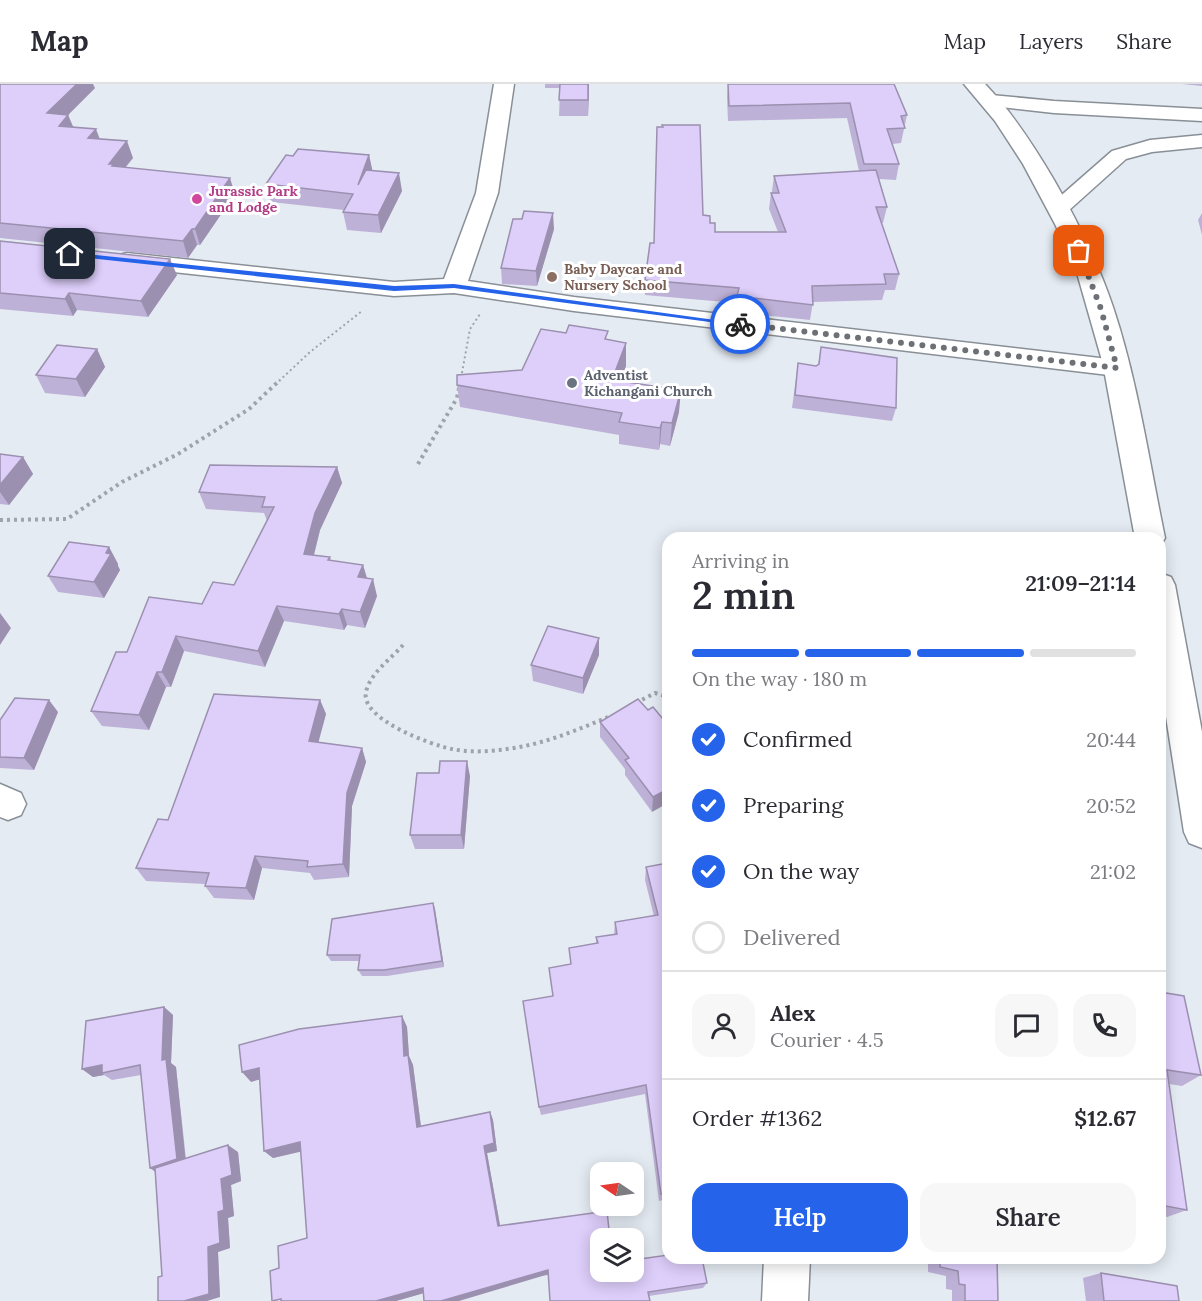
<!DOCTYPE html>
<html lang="en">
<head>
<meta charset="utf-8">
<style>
  body { margin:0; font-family:Lora,serif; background:#f7f7f7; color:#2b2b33; height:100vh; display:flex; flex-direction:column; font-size:22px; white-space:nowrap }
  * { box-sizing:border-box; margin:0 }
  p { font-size:20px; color:#7c7c81 }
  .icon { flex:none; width:33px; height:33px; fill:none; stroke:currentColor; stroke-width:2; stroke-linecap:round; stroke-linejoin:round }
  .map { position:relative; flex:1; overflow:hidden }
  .sheet { position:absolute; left:662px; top:448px; width:504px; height:732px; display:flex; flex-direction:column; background:#fff; border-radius:18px; box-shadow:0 3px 15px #0003 }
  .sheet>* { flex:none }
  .needle { width:39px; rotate:283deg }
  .controls { position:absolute; left:590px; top:1078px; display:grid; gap:12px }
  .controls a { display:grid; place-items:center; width:54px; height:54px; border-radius:12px; background:#fff; box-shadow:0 3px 15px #0003; font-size:30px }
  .pin { position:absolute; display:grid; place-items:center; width:51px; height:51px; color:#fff; margin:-26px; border-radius:12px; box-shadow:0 3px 9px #0006 }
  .courier { position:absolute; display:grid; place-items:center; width:60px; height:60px; margin:-30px; border:4px solid #2563eb; border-radius:50%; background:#fff; color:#222; box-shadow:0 2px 8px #0007 }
  .headline em { font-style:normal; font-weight:600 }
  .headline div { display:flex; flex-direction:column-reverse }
  .headline { display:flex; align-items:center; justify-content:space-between; height:102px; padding:0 30px }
  h1 { font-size:39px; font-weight:600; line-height:45px }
  .bar { display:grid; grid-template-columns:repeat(4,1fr); gap:9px 6px; align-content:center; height:72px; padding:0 30px }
  .bar i { height:8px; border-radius:4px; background:#e1e1e2 }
  .bar .on { background:#2563eb }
  .bar p { grid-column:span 4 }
  .line { display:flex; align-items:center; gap:15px; padding:0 30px; border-top:2px solid #e1e1e2 }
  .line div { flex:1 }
  .round { display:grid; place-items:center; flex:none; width:63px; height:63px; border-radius:18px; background:#f7f7f7 }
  ol { padding:0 30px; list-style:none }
  li { display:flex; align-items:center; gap:18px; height:66px }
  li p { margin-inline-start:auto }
  li .icon { padding:6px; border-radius:50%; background:#2563eb; color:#fff; stroke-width:4 }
  li:last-child { color:#7c7c81 }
  li i { width:33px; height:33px; border:3px solid #e1e1e2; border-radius:50% }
  .primary-button { display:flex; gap:12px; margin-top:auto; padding:12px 30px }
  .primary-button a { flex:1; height:69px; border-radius:18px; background:#2563eb; color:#fff; font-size:24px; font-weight:600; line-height:69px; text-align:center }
  .primary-button a+a { background:#f7f7f7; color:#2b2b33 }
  header { display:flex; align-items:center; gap:36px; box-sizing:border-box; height:84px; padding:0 30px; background:#fff; border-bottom:2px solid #e1e1e2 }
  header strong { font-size:28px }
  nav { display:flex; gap:33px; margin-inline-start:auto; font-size:21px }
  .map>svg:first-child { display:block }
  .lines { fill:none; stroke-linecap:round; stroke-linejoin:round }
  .street-casing { stroke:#898f96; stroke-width:3 }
  .secondary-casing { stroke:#898f96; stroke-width:3 }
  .path-far1 { stroke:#9fa4aa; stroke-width:2; stroke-dasharray:2 3; stroke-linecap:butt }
  .path { stroke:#9fa4aa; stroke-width:4; stroke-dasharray:3 4; stroke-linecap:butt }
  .street { fill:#fff; fill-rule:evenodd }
  .secondary { fill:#fff; fill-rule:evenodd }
  .wall { fill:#beb1d7 }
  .shaded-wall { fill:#9b90af }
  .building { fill:#ddcefa; stroke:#9b90af; stroke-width:1.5 }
  .route { fill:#2563eb }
  .done { stroke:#6d7176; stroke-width:6; stroke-dasharray:0 10.8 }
  .hotel-dot { fill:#d1479c; stroke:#fff; stroke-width:2 }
  .education-dot { fill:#8d6e63; stroke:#fff; stroke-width:2 }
  .worship-dot { fill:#6b7280; stroke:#fff; stroke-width:2 }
  .labels { text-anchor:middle; stroke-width:6; stroke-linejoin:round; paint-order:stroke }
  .far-hotel-label { font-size:14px; font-weight:bold; fill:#b23c85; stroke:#fff; text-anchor:start }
  .far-education-label { font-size:14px; font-weight:bold; fill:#785e54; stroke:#fff; text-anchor:start }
  .far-worship-label { font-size:14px; font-weight:bold; fill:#5b616d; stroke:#fff; text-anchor:start }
</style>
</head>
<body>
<header>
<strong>Map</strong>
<nav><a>Map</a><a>Layers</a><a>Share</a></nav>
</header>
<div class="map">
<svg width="1202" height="1217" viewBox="0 0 1202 1217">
  <rect width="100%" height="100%" fill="#e5ebf3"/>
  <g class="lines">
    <defs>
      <g id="street">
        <path d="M494,0H514L498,109L468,197L574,213L1117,276L1126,278L1130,284L1126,290L1117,292L574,227L454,209L394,212L127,183L119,181L115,176L119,171L127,169L394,198L444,195L476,109Z"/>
        <path d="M991,11L1054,17L1202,25V37L1054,29L984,21L981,17L984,13Z"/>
        <path d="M1202,51V63L1152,68L1126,75L1067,128L1059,130L1051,128L1048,123L1112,67L1150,56Z"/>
        <path d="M0,700L21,709L26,720L21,731L8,736L0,733Z"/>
        <path d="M764,1174H810L808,1217H762Z"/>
      </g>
      <g id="secondary">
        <path d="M964,0H985C1012,28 1034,62 1054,96C1077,136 1098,179 1113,223C1138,298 1149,377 1165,454L1160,462V454H1135L1103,280L1077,189L1055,140L1023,80L995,37Z"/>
        <path d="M1160,489L1171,493L1175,501L1202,648V764L1189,759L1184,748L1160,594Z"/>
      </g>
    </defs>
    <use href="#street" class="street-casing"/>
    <use href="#secondary" class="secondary-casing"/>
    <g class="path-far1">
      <path d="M461,294L470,245L480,230"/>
      <path d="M279,297L310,268L362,227"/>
    </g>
    <g class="path">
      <path d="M418,380L457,314L459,304"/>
      <path d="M0,436L67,435L122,398L178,370L249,325L280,296"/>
      <path d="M403,561C391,575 370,589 366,608C360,635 431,661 452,665C467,668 483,668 498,666C536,663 573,648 608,633"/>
      <path d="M636,619L655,609L668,613"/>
    </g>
    <use href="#street" class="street"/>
    <use href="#secondary" class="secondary"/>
  </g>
  <g class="wall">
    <path d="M0,0L95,4L68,31L73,43L100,55L133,74L125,84L235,110L200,161H197L188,174L0,154Z"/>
    <path d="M545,0H589L588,32H559L560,4H545Z"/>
    <path d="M728,0H894L907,31L901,59L892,60L899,80L896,96L879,95L887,123L883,139H881L899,190L895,206H885L882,216L813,218L810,236L735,228L736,219L645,211V196L653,159L703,131L710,139L715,148H778L769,125L771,109H772V107L774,92L859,87L847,34L728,37L727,14Z"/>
    <path d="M1182,0H1202V2Z"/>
    <path d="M369,71L372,86L402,107L381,149L347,146L343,128L344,126L271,118L266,100L293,72Z"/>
    <path d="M1202,129V151L1198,136Z"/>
    <path d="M554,145L537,202L502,200L501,184Z"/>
    <path d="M0,157L177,191L148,233L77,226L73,232L0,225Z"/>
    <path d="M608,256L626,259V282L620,297L679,328L670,362L660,360L659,366L619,360V351L460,323L457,301L522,286Z"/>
    <path d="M821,263L896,324L892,337L792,324L798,279L816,282L818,281Z"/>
    <path d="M97,265L105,283L85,313L45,309L36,291Z"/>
    <path d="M0,370L23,373L33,390L9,421L0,420Z"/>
    <path d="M337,383L342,399L320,446L314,471L330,473L331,477L363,481L367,494L377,512L365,544L347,541L344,546L284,537L265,583L184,567L171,603H166L149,646L102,642L91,627L127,568L202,520L234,501L267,437L264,429L206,425L199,408Z"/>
    <path d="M109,463L118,480V482L120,486L104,514L58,508L48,492Z"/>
    <path d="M599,554V571L583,610L533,597L531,581Z"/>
    <path d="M320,616L326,630L318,658L362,664L366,678L352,722L349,793L314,796L310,789L262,784L254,816L214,814L205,802V800L146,797L136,784L168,736Z"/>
    <path d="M648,626L668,641L652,728L625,691V685L600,653V638Z"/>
    <path d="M58,628L34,686L0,684V636Z"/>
    <path d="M470,692L464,765H415L410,751Z"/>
    <path d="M666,741H668V762L665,754Z"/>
    <path d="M668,779V1115L659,1117L645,1010L541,1031L539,1023L553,912L571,880L569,864L596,859V853L614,851L615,838L654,832L645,796L646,783Z"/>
    <path d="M433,819L435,825L444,883L387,892H362L358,886L359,877H331L327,871Z"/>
    <path d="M1160,908L1201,991L1182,1002L1169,1000L1187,1126L1167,1133L1160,1132Z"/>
    <path d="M164,923L173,931L171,979L176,983L186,1075L238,1068L241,1097L231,1101L234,1132L228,1134L230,1164L218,1168L220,1213L162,1192L155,1088L150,1084L141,991L112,996L104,991L93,993L82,985Z"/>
    <path d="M402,932L407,943L409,972L413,981L421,1042L490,1028L493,1036L497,1067L487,1069L500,1141L600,1188L707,1199L703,1204L649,1212L548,1191L423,1209L396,1217L279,1184L307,1154L301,1067L273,1074L264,1067L260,995L251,998Z"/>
    <path d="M928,1174H997L998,1217H952V1206L946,1205V1192L928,1188Z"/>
    <path d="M1101,1189L1179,1217H1086L1083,1194Z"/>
  </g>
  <g class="shaded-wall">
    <path d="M77,0H93L95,4L54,45L47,29Z"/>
    <path d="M588,0H589L588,32Z"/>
    <path d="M68,31L75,47L59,42Z"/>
    <path d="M96,45L102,61L88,54Z"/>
    <path d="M127,57L133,74L118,92L109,80Z"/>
    <path d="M369,71L373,89L358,101Z"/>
    <path d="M399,89L402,107L381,149L378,131Z"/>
    <path d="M230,94L235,110L200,161L195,145Z"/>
    <path d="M553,129L554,145L537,202L536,187Z"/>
    <path d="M192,145L197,161L188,174L183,157Z"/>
    <path d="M170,175L177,191L148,233L141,217Z"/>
    <path d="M69,209L77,226L73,232L65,215Z"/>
    <path d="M626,259V282L612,319V296Z"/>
    <path d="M97,265L105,283L85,313L76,295Z"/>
    <path d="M681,306L679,328L670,362L672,339Z"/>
    <path d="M662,338L660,360L659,366L660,344Z"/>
    <path d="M23,373L33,390L9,421L0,408V401Z"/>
    <path d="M337,383L342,399L320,446L310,486L304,470L315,429Z"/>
    <path d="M109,463L118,480V482L120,486L104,514L94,498Z"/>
    <path d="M363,481L368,498L358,493Z"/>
    <path d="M373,495L377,512L365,544L360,528Z"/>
    <path d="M277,522L284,537L265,583L258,567Z"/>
    <path d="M342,525L347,541L344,546L339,530Z"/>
    <path d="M0,529L11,544L0,561Z"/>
    <path d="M176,552L184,567L171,603L162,588Z"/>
    <path d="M599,554V571L583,610V594Z"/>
    <path d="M157,588L166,603L149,646L139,631Z"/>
    <path d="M49,616L58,628L34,686L24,674Z"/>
    <path d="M320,616L326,630L315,671L309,657Z"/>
    <path d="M362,664L366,678L352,722L349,793L343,780L347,709Z"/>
    <path d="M467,677L470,692L464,765L461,751Z"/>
    <path d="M668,705V719L652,728L653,713Z"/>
    <path d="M255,772L262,784L254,816L246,804Z"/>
    <path d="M433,819L435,825L444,883L442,877Z"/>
    <path d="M164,923L173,931L171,979L176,983L186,1081L160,1090L150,1084L162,976Z"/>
    <path d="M402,932L407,943L409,972L413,981L422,1051L417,1043L404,972Z"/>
    <path d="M102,981V989L104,991L93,993L82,985Z"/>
    <path d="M259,984L268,993L251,998L242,988Z"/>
    <path d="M490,1028L493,1036L497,1067L487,1069L501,1147L498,1142L484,1062Z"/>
    <path d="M300,1058L308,1066L273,1074L264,1067Z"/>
    <path d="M228,1061L238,1068L241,1097L231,1101L234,1132L228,1134L230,1164L218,1168L220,1213L207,1217H184L208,1163L218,1128L221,1095Z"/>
    <path d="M548,1186L549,1190L459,1217H441Z"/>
    <path d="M423,1204L428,1208L396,1217H376Z"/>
  </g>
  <g class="building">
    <path d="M0,0H77L47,29L68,31L59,42L96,45L88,54L127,57L109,80H114L112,82L230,94L195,145H192L183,157L0,139Z"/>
    <path d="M560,0H588V16H559Z"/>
    <path d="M728,0H894L907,31L901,32L905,44L887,45L899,80H864L850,19L729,22Z"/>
    <path d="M662,41H700L703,131L710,132V139H715V148H786L771,109H779L774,92L876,86L887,123H876L899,190H884L886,200L812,202L813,221L737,212L739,204L645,196L650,159H654L657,43H663Z"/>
    <path d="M298,65L369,71L358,101L366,86L399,89L378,131L343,128L353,110L266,100L286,71L293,72Z"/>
    <path d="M524,127L553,129L536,187L501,184L513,135H522Z"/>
    <path d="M0,157L170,175L141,217L69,209L65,215L0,209Z"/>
    <path d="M569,241L608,247L605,255L626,259L612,296L681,306L672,339L662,338L660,344L619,338L622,329L457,301V291L522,286L541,245L566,249Z"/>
    <path d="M57,261L97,265L76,295L36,291Z"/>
    <path d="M821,263L897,274L896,324L795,311L798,279L816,282L819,280Z"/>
    <path d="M0,370L23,373L0,401Z"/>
    <path d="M210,381L337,383L315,429L304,470L330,473L328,476L363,481L358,493L373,495L360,528L342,525L339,530L277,522L258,567L176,552L162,588H157L139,631L91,627L116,568H127L149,513L202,520L213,498L234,501L274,423H262L265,413L199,408Z"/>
    <path d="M69,458L109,463L106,469L111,470L94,498L48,492Z"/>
    <path d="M548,542L599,554L583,594L531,581Z"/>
    <path d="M214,610L320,616L309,657L362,664L347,709L343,780L307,783L308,777L255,772L246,804L205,802L209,789L136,784L158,735L168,736Z"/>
    <path d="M15,614L49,616L24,674L0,673V636Z"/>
    <path d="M638,615L648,626L653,623L668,641V705L653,713L625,676L629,674L600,638Z"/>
    <path d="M440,677H467L461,751H410L417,689H439Z"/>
    <path d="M668,779V1109L661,1110L646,1001L539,1023L523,917L553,912L549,884L571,880L569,864L598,859L596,853L617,850L615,838L658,831L646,783Z"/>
    <path d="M433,819L442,877L384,886H358L360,871H327L332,835Z"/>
    <path d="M1160,908L1184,912L1201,991L1167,986L1187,1126L1160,1121Z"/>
    <path d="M164,923L162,976L166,975L177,1075L150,1084L140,981L102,989V981L82,985L86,937Z"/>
    <path d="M402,932L404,972L408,971L417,1043L490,1028L494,1059L484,1062L498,1142L607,1127L610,1155H600V1188H633V1176L668,1171V1174H702L707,1199L648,1208L650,1217H550L548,1186L441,1217H424L423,1204L376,1217H281V1215L272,1217L270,1187L279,1184L278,1162L307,1154L300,1058L264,1067L259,984L242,988L239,961L299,945Z"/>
    <path d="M228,1061L232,1091L221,1095L224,1126L218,1128L220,1159L208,1163L209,1210L184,1217H158V1193L162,1192L155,1084Z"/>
    <path d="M940,1174H997L998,1217H965V1201L959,1200L958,1187L940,1183Z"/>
    <path d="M1101,1189L1177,1202L1179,1217H1104Z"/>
  </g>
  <path class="route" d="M67,168L394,202L454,200L744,240L740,242L454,204L394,207L70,172Z"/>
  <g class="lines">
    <path class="done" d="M740,240L1117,284L1101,225L1079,167"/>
  </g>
  <circle class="hotel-dot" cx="197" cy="115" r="6"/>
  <circle class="education-dot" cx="552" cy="193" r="6"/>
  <circle class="worship-dot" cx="572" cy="299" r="6"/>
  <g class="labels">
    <g class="far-hotel-label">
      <text x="209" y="112">Jurassic Park<tspan x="209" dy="16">and Lodge</tspan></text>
    </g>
    <g class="far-education-label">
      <text x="564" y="190">Baby Daycare and<tspan x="564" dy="16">Nursery School</tspan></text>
    </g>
    <g class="far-worship-label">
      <text x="584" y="296">Adventist<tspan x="584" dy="16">Kichangani Church</tspan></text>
    </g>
  </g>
</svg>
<div class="controls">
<a><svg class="needle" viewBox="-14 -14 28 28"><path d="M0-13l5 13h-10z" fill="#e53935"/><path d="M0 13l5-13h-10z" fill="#7c7c81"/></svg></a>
<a><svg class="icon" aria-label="layers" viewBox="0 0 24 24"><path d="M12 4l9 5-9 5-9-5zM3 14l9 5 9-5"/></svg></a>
</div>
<div class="pin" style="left:1079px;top:167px;background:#ea580c"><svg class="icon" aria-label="bag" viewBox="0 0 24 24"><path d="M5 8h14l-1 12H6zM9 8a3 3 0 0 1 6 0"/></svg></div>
<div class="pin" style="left:70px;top:170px;background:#1f2937"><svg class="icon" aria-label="home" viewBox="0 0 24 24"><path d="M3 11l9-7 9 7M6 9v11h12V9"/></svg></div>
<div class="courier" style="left:740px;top:240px"><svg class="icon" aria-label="bike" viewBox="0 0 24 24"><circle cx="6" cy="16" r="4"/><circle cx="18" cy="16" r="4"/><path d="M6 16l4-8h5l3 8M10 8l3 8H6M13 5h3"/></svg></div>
<section class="sheet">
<div class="headline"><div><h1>2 min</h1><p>Arriving in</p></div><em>21:09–21:14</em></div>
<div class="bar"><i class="on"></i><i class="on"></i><i class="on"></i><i></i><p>On the way · 180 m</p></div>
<ol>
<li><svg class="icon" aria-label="check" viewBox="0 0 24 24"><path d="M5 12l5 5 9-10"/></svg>Confirmed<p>20:44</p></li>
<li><svg class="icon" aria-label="check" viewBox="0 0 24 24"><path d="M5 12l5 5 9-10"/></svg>Preparing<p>20:52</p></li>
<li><svg class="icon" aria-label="check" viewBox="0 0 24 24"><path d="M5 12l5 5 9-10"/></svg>On the way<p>21:02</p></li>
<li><i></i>Delivered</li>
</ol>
<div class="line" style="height:108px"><a class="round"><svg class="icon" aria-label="person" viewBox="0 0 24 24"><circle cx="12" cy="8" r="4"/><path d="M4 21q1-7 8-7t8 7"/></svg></a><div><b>Alex</b><p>Courier · 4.5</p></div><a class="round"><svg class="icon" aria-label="chat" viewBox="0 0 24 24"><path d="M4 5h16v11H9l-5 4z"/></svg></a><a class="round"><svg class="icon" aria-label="phone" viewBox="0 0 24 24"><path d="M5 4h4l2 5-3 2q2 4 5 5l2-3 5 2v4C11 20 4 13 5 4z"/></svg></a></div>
<div class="line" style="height:78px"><div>Order #1362</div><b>$12.67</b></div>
<div class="primary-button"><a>Help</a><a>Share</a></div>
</section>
</div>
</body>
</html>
